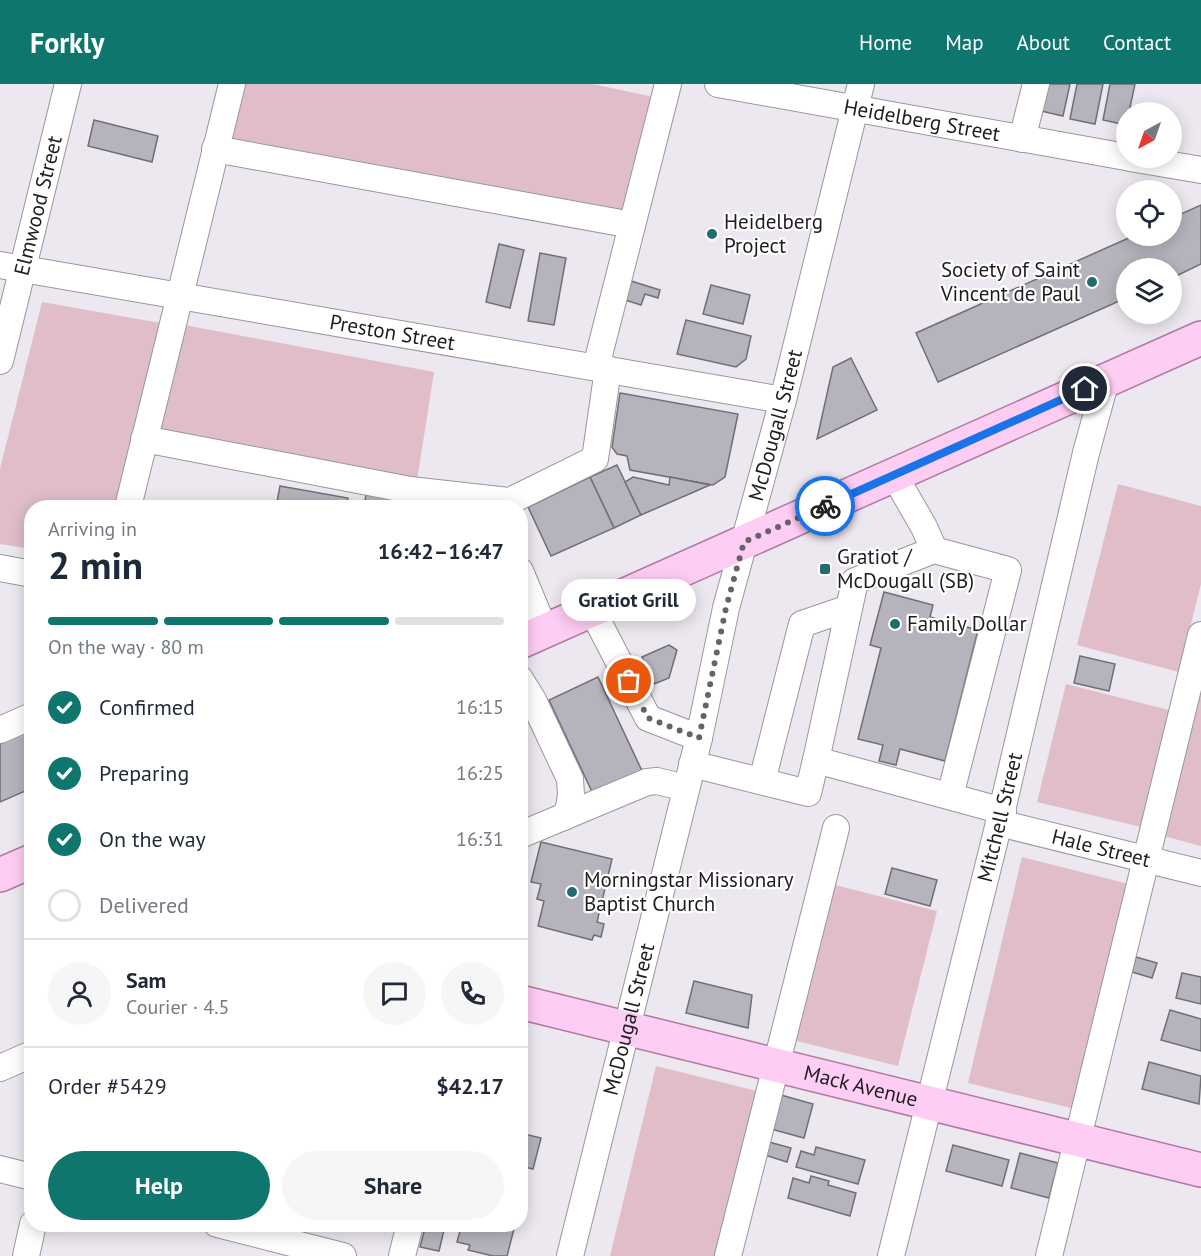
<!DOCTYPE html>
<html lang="en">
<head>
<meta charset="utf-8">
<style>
  body { margin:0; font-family:"PT Sans",sans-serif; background:#f6f6f7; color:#1f2937; height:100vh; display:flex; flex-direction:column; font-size:22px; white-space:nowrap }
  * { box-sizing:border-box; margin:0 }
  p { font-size:20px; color:#747a83 }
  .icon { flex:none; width:33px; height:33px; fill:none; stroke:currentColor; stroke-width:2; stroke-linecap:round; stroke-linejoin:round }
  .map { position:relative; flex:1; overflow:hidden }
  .drawer { position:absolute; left:24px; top:416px; width:504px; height:732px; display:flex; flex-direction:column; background:#fff; border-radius:24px; box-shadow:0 3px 15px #0003 }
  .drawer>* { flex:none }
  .needle { width:39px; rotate:220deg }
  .controls { position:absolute; left:1116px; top:18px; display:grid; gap:12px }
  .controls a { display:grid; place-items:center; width:66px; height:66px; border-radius:50%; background:#fff; box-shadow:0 3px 15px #0003; font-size:30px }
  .pin { position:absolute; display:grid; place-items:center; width:51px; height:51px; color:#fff; margin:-26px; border:3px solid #fff; border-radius:50%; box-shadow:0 2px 6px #0007 }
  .courier { position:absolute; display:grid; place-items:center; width:60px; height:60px; margin:-30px; border:4px solid #1a73e8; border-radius:50%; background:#fff; color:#222; box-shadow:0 2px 8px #0007 }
  .bubble { position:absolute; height:42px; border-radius:21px; background:#fff; box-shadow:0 3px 15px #0003; font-size:20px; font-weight:800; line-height:42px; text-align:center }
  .summary em { font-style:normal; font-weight:800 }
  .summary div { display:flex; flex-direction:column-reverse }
  .summary { display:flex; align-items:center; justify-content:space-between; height:102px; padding:0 24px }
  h1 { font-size:39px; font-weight:800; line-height:45px }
  .bar { display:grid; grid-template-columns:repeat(4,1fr); gap:9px 6px; align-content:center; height:72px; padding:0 24px }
  .bar i { height:8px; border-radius:4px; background:#e0e1e3 }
  .bar .on { background:#0f766e }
  .bar p { grid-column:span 4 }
  .line { display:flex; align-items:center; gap:15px; padding:0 24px; border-top:2px solid #e0e1e3 }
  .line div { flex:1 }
  .round { display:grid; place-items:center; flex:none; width:63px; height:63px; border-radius:32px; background:#f6f6f7 }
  ol { padding:0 24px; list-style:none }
  li { display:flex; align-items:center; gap:18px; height:66px }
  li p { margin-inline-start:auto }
  li .icon { padding:6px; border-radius:50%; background:#0f766e; color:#fff; stroke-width:4 }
  li:last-child { color:#747a83 }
  li i { width:33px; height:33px; border:3px solid #e0e1e3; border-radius:50% }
  .primary-button { display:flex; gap:12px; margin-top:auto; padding:12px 24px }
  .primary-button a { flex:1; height:69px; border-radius:36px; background:#0f766e; color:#fff; font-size:24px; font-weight:800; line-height:69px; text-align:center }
  .primary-button a+a { background:#f6f6f7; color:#1f2937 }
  header { display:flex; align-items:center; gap:36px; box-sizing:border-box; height:84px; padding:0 30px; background:#0f766e; color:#fff }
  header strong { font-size:28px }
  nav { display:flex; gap:33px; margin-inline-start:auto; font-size:21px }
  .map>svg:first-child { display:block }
  .green { fill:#e0bdc8 }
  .building { fill:#b5b4bc; stroke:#6f6f76; stroke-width:1.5 }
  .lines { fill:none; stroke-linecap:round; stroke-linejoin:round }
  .minor-casing { stroke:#9a969d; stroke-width:28 }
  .major-casing { stroke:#b079a4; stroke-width:36 }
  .minor { stroke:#fff; stroke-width:26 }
  .major { stroke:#fecdf4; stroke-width:33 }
  .done { stroke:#666368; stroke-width:6; stroke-dasharray:0 10.8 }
  .route { stroke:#1a73e8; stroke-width:8 }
  .poi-dot { fill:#206c6f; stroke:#fff; stroke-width:2 }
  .labels { text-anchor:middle; stroke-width:4.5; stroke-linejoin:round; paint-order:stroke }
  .street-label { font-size:21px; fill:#1e1c1f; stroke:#fff }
  .poi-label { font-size:21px; fill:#1e1c1f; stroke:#fff; text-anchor:start }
</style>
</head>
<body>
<header>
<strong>Forkly</strong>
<nav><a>Home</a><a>Map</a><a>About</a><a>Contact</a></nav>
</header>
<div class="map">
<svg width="1201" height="1172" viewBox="0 0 1201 1172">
  <rect width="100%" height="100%" fill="#ede8f0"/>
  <g class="green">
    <path d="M245,0H593L653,13L622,128L231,54Z"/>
    <path d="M42,218L166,240L122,423H32L31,465L0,460V385Z"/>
    <path d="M179,240L434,288L417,397L159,349Z"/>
    <path d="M1118,400L1201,422V500L1179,588L1077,561Z"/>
    <path d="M1201,585V762L1160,751Z"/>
    <path d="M1066,600L1173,627L1145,744L1037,718Z"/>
    <path d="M1022,773L1129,800L1075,1025L968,999Z"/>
    <path d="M831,800L937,827L898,982L793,956Z"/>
    <path d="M656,982L761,1008L722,1172H610Z"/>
  </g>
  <g class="building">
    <path d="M1047,0H1070L1063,32L1041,27Z"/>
    <path d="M1077,0H1103L1095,40L1070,35Z"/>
    <path d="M1110,0H1135L1129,28H1126V41L1103,36Z"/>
    <path d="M94,36L158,52L152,78L88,62Z"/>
    <path d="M1201,121V180L1172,194V184H1126V214L938,298L916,249L1133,152H1172V134Z"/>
    <path d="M499,160L524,166L510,224L486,218Z"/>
    <path d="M540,169L566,174L554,241L528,237Z"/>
    <path d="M628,196L660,206L658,214L645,210L641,221L622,215Z"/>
    <path d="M711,201L750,211L743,240L703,230Z"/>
    <path d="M686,236L751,252L746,275L736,283L677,270Z"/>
    <path d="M851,274L877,326L817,355L833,283Z"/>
    <path d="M620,309L738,330L725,393L713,401L630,386L627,372L617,370L612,363Z"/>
    <path d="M617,381L641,431L614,444L590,393Z"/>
    <path d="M590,393L614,444L551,472L528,423Z"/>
    <path d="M633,393L669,401L670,393L710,401L641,431L625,398Z"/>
    <path d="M280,402L348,414L346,423H276Z"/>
    <path d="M367,404L436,415L434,423H364Z"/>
    <path d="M884,508L933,521L930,533L978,546L945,677L900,665L896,681L879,677L883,661L858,655L881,564L870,561Z"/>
    <path d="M669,561L677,566L669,594L654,600L642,573Z"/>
    <path d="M1080,572L1115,580L1109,607L1074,599Z"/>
    <path d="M598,593L643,689L594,712L549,616Z"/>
    <path d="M32,645V704L0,718V659Z"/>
    <path d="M541,758L612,775L597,838L604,840L601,853L594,851L592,856L538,842L544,817L537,815L541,800L531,798Z"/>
    <path d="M892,784L937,796L930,822L885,810Z"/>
    <path d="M1136,873L1157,879L1152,894L1132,888Z"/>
    <path d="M1182,889L1201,893V920L1176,914Z"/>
    <path d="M694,897L752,911L748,944L686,929Z"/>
    <path d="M1170,926L1201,935V967L1161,956Z"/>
    <path d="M1149,978L1201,992L1199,1020L1142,1005Z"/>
    <path d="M781,1011L813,1020L804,1054L771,1045Z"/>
    <path d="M520,1049L541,1054L533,1085L520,1082Z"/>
    <path d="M769,1058L791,1064L787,1078L765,1071Z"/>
    <path d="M953,1061L1009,1076L1002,1102L946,1087Z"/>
    <path d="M816,1063L865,1076L858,1100L796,1083L801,1067L814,1071Z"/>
    <path d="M1020,1069L1058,1079L1049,1114L1011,1104Z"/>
    <path d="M811,1092L829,1097L828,1101L856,1109L850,1132L788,1114L793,1094L809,1099Z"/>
    <path d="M426,1140L445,1142L439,1167L420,1163Z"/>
    <path d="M462,1140L515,1141L507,1172H493L468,1166L470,1161L457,1158Z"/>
  </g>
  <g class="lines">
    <defs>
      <g id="minor">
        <path id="s1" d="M718,0L1126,73"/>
        <path d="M1022,55L1036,0"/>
        <path d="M215,65L632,141"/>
        <path d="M1130,74L1201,86"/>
        <path id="s2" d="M0,181L783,316"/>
        <path id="s3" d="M0,277L68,0"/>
        <path d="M596,283L668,0"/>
        <path d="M144,355L410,406L510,417L595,375L608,285"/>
        <path d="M894,391L924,443L934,466"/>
        <path d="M128,423L232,0"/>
        <path d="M0,484L32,490"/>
        <path d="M520,487L545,547"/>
        <path d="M592,526L648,634L699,654"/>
        <path d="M520,595L533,616L570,695L571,711L569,724L564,733"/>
        <path d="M0,646L32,632"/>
        <path d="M816,676L855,497L934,466L1008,486L950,712"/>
        <path d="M692,680L808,709L816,676L1003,727"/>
        <path d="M762,697L802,540L849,524"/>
        <path id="s4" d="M999,739L1201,789"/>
        <path d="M520,751L647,698L657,697L686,704"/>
        <path d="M0,984L32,970"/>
        <path d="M0,1085L32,1093"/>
        <path d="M217,1140L343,1172"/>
        <path d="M26,1172L33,1140"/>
        <path d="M402,1172L410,1140"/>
        <path id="s5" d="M570,1172L699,654L726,524L783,316L861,0"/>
        <path d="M728,1172L836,744"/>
        <path id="s6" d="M891,1172L999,739L1086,369L1106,296"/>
        <path d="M1049,1172L1201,551"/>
      </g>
      <g id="major">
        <path d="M520,558L1201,254"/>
        <path d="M0,791L32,777"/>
        <path id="s7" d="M520,918L1201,1086"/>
      </g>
    </defs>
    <use href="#minor" class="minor-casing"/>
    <use href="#major" class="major-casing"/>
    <use href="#minor" class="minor"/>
    <use href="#major" class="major"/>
  </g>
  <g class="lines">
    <path class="done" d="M629,597L648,634L699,654L726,524L744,458L825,422"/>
    <path class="route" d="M825,422L1085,305"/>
  </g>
  <g class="poi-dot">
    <circle cx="712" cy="150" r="6"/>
    <circle cx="1092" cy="198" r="6"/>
    <rect x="819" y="479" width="12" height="12" rx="3"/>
    <circle cx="895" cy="540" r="6"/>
    <circle cx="572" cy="808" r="6"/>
  </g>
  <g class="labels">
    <g class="street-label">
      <text dy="7" stroke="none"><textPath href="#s1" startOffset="207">Heidelberg Street</textPath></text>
      <text dy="7" stroke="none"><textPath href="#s3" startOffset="160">Elmwood Street</textPath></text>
      <text dy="7" stroke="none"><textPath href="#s2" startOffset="398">Preston Street</textPath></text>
      <text dy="7" stroke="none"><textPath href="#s5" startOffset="856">McDougall Street</textPath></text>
      <text dy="7" stroke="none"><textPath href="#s6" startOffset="452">Mitchell Street</textPath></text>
      <text dy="7" stroke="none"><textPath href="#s4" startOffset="105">Hale Street</textPath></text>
      <text dy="7" stroke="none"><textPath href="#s5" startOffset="244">McDougall Street</textPath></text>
      <text dy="7" stroke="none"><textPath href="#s7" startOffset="351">Mack Avenue</textPath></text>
    </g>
    <g class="poi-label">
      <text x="724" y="145">Heidelberg<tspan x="724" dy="24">Project</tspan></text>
      <text x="1080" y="193" text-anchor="end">Society of Saint<tspan x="1080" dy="24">Vincent de Paul</tspan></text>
      <text x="837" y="480">Gratiot /<tspan x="837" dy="24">McDougall (SB)</tspan></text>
      <text x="907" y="547">Family Dollar</text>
      <text x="584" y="803">Morningstar Missionary<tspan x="584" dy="24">Baptist Church</tspan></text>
    </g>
  </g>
</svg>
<div class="controls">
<a><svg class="needle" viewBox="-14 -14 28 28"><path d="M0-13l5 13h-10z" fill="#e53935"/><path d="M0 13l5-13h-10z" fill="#747a83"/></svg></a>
<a><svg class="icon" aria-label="locate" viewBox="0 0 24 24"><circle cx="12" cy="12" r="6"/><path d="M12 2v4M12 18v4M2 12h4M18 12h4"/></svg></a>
<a><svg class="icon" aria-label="layers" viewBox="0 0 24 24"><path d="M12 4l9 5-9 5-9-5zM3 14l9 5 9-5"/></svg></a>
</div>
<div class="pin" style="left:629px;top:597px;background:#ea580c"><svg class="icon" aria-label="bag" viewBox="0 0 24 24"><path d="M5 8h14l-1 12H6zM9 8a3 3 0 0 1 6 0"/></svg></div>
<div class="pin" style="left:1085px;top:305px;background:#1f2937"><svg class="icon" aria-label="home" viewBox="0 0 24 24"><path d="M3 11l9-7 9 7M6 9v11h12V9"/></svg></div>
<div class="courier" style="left:825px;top:422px"><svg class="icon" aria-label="bike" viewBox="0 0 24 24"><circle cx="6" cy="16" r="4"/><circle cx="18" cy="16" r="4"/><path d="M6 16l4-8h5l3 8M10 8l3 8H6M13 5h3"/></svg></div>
<div class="bubble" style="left:561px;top:495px;width:135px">Gratiot Grill</div>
<section class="drawer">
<div class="summary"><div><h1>2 min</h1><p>Arriving in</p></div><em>16:42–16:47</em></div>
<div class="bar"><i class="on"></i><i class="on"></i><i class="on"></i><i></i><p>On the way · 80 m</p></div>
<ol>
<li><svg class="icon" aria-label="check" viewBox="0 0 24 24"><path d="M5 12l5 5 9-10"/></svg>Confirmed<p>16:15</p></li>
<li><svg class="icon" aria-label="check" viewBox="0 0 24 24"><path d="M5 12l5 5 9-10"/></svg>Preparing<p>16:25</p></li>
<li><svg class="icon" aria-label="check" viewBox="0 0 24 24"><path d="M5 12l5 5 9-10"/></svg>On the way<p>16:31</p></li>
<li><i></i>Delivered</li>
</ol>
<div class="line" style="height:108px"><a class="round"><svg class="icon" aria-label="person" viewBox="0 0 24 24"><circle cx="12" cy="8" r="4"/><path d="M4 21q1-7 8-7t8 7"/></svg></a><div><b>Sam</b><p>Courier · 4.5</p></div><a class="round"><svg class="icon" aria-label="chat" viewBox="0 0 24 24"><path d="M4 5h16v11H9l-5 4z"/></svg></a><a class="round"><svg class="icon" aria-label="phone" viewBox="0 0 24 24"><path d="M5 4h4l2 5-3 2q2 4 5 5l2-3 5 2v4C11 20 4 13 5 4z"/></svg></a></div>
<div class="line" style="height:78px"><div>Order #5429</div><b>$42.17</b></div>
<div class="primary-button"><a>Help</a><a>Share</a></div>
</section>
</div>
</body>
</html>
